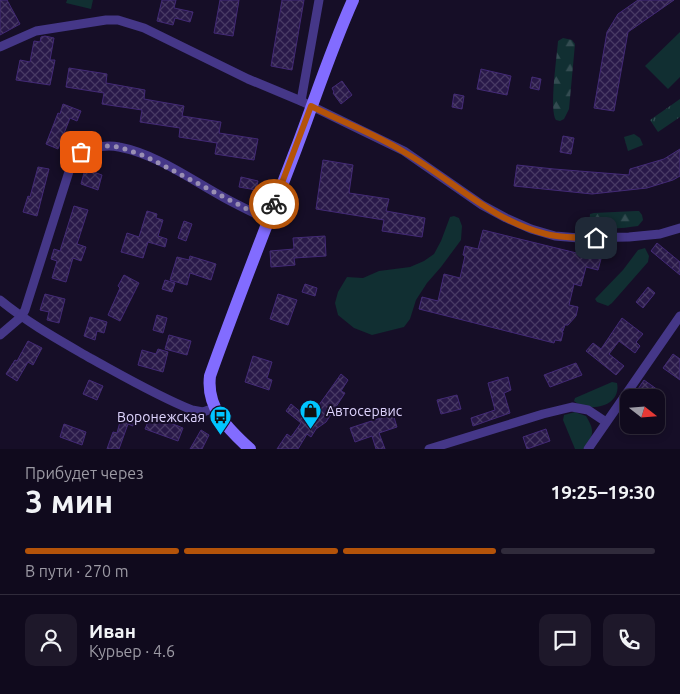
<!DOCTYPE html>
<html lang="ru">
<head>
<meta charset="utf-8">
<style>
  body { margin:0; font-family:Ubuntu,sans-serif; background:#1e182a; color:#f1f3f6; height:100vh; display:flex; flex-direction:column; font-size:19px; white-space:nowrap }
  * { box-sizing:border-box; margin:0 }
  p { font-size:16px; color:#9c9aa4 }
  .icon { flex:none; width:28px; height:28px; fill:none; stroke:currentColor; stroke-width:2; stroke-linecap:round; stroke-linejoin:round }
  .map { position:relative; height:449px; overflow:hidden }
  .sheet { display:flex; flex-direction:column; background:#100a1d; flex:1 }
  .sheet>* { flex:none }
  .needle { width:32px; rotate:107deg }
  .controls { position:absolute; left:620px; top:389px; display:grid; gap:10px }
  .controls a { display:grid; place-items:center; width:45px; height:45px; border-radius:10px; background:#100a1d; box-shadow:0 2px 8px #0003,0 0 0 1px #302b3b; font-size:25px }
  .pin { position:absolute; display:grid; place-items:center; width:42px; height:42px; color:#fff; margin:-21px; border-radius:10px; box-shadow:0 2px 8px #0006 }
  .courier { position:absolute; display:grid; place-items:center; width:50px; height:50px; margin:-25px; border:4px solid #b45309; border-radius:50%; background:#fff; color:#222; box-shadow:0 1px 6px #0007 }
  .headline em { font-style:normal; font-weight:700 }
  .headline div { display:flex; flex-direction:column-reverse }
  .headline { display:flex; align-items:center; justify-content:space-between; height:85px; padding:0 25px }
  h1 { font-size:32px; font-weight:700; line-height:38px }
  .bar { display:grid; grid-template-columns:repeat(4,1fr); gap:8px 5px; align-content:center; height:60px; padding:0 25px }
  .bar i { height:6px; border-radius:4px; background:#302b3b }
  .bar .on { background:#b45309 }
  .bar p { grid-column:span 4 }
  .line { display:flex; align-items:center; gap:12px; padding:0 25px; border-top:1px solid #302b3b }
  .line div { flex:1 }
  .round { display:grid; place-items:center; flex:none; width:52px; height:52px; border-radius:10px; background:#1e182a }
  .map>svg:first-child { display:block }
  .green { fill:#112f32 }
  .forest { fill:url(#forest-firs) }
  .park { fill:url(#park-tufts) }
  .building { fill:url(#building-cross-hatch); stroke:#432a76 }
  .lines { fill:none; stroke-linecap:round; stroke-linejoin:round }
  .minor { stroke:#453788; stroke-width:9 }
  .secondary { stroke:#826cff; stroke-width:12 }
  .done { stroke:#998fb3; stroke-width:5; stroke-dasharray:0 9 }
  .route { stroke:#b45309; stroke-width:6 }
  .labels { text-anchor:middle; stroke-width:4; stroke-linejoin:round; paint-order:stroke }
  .poi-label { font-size:14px; fill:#dfd5ff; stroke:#160e27; text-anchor:start }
</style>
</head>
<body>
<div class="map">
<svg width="680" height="449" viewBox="0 0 680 449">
  <defs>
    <pattern id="forest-firs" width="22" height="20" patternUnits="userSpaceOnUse" patternTransform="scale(1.25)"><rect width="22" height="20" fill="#112f32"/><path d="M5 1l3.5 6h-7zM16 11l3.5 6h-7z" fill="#334c51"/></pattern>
    <pattern id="park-tufts" width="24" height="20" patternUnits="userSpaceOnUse" patternTransform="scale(1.25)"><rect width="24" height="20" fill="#112f32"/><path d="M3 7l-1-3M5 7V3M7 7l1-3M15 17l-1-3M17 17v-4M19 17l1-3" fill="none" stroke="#334c51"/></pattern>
    <pattern id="building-cross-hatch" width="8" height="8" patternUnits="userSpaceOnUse" patternTransform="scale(1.25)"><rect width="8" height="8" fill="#291949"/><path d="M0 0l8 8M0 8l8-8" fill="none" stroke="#483a64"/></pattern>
  </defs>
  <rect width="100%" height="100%" fill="#160e27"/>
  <g class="green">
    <path d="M67,0H93L91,9L66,3Z"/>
    <path d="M680,32V77L668,89L645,66Z"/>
    <path d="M454,216L459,218L462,226L461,240L441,267L427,283L416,300L410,319L404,327L372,335L354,328L338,315L335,303L338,292L347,277L363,278L379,271L410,267L424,261L434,254L441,241L450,217Z"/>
    <path d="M645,248L649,256L648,262L612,303L608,306L597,302L595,299L623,270L638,250Z"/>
    <path d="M612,382L617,383C622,406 589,414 574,401L575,398Z"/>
    <path d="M575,412L586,416C595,431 594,435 583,449H575L563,420L564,415Z"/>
  </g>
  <g class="forest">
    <path d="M563,38L572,40L575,44L569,109L564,119L560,121L556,120C549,110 557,56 558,41Z"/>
    <path d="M636,211H639L642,215L643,220L638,226C624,228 603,231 589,225L590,214L594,213Z"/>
  </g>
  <g class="park">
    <path d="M680,99V117L658,132L650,120Z"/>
    <path d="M634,134L640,138L643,145L628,151L624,137Z"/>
  </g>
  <g class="building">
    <path d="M0,0H7L20,24L0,35Z"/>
    <path d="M162,0H176L174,8L193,12L190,22L175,18L173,25L157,21Z"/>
    <path d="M220,0H239L233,36L214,33Z"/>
    <path d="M282,0H304L292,70L271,66Z"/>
    <path d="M638,0H674L628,32L614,111L594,108L607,32L618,14Z"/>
    <path d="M45,36L54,38L50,60H55L50,85L16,80L20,60L30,62L34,41L40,42L41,37Z"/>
    <path d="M69,68L107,74L106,83L145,90L144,99L184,106L182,116L221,122L219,133L258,139L254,160L215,154L217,143L179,137L180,128L140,122L142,110L102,104L104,93L66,87Z"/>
    <path d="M481,69L511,76L507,95L477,89Z"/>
    <path d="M532,77L541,79L539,90L530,88Z"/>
    <path d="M342,81L352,95L341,104L333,93L334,92L332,88Z"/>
    <path d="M454,94L464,96L462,109L452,107Z"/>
    <path d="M63,104L81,111L77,121L70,118L58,149L46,144L58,113L60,114Z"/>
    <path d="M563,136L574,138L571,154L560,152Z"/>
    <path d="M680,149V176L673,180L647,188L592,194L514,186L517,165L554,169L629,175L630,169L664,159Z"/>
    <path d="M323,160L353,165L349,193L389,199L386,211L425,218L422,237L382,231L384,220L316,209Z"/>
    <path d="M38,167L49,169L37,216L23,212L28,196L30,197Z"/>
    <path d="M85,169L102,175L98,190L81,184Z"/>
    <path d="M241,177L258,181L256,190L239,187Z"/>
    <path d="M74,206L88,210L77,244L86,247L81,261L73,258L66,282L52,278L57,261L51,259L54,249L60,251Z"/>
    <path d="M147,211L157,214L156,218L163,220L158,236L167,239L165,247L148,242L143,258L121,252L127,233L139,237Z"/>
    <path d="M184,221L192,224L186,241L178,238Z"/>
    <path d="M483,230L601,259L598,270L586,267L581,286L574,284L569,305L578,307L576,316L568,325H565L563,331L561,328L563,333L561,341L555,340L554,343L419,309L422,297L438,301L444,274L460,278L465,256L463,255L465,246L478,249Z"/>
    <path d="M325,236L326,256L294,258L295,265L271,267L270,251L294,249L293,238Z"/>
    <path d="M657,243L680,262V275L651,251Z"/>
    <path d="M190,256L216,264L211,280L190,273L187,285L170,280L177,257L189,260Z"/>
    <path d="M124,275L139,283L120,321L108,315L120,288L118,286Z"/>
    <path d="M165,280L175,283L172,292L162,289Z"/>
    <path d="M305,284L317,288L315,296L302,292Z"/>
    <path d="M648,287L655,293L643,308L636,302Z"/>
    <path d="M45,294L65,299L59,323L47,320L49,312L40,310Z"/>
    <path d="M278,294L297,300L288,325L270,319Z"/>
    <path d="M157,315L167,318L163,333L153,330Z"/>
    <path d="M90,317L107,322L104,333L97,331L95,340L84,336Z"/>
    <path d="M622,318L643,334L636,342L640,346L635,353L619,341L609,354L624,366L616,375L586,351L593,343L601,349Z"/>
    <path d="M169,335L191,341L187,355L165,349Z"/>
    <path d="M28,341L42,348L33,365L28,362L17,381L6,374L15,360L17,361Z"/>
    <path d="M158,349L168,352L163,372L138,365L142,350L156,354Z"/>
    <path d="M673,354L680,359V380L663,368Z"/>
    <path d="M253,356L272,362L267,378L272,380L269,390L245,382Z"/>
    <path d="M576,363L582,375L550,387L544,375Z"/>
    <path d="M341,374L348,380L341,391L345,393L326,422L316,429L311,437L307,434L298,449H277L287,434L291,437L301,423L286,411L291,404L309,419Z"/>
    <path d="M508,377L511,390L504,393L510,413L473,426L471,418L495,410L488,383Z"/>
    <path d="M89,380L103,386L97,400L83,394Z"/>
    <path d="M644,380L658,390L652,398H649L638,389Z"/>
    <path d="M457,395L461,409L441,414L437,400Z"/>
    <path d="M122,414L136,418L133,426L128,424L119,449H107L113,432L117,433Z"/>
    <path d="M393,414L397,427L379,433L385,449H376L372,436L355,442L350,428Z"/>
    <path d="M150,417L168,424V422L183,428L178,441L145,429Z"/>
    <path d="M64,424L86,432L82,445L60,437Z"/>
    <path d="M546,429L550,441L527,449L523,437Z"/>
    <path d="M201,430L209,435L202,449H190Z"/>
  </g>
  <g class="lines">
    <g class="minor">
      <path d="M0,47L36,31L106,20H118L144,28L248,79L301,101L404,151L482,205L506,218L531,229L555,236L579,238L629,237L660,234L680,228"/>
      <path d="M301,101L319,0"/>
      <path d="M0,300C28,323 59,340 90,358C123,376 157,396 192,410L203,412L214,408"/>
      <path d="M0,335L21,317L25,310L73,159C80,148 106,144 119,147C156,154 190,179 223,197C237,205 253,212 268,220"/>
      <path d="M429,449L543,414L572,407L588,410L606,422"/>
      <path d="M588,449L680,316"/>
    </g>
    <path class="secondary" d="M250,449C228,429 206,408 210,376C237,300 267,225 296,149C315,99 331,49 353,0"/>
  </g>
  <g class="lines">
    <path class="done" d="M81,152L107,146L119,147L145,156L268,220L274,204"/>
    <path class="route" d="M274,204L311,106C342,122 375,134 404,152C451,179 492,221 546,234C562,238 579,238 596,238"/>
  </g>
  <defs>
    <symbol id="shop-pin" viewBox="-11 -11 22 30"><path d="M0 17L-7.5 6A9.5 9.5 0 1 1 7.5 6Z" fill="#01c5ff" stroke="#160e27"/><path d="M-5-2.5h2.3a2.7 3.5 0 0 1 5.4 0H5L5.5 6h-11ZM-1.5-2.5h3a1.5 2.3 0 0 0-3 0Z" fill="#111"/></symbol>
    <symbol id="bus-pin" viewBox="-11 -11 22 30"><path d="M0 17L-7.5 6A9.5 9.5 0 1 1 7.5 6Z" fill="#01c5ff" stroke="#160e27"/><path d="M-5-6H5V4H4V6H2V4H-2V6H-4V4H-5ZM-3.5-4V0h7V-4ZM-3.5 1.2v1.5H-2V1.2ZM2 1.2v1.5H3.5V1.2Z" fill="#111"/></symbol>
  </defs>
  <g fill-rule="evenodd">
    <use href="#shop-pin" x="298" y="398" width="25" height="34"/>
    <use href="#bus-pin" x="208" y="404" width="25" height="34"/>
  </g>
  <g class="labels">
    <g class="poi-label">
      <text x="326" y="416">Автосервис</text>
      <text x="205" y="422" text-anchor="end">Воронежская</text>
    </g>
  </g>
</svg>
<div class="controls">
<a><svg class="needle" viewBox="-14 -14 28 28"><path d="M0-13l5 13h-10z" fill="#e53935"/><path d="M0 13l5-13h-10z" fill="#9c9aa4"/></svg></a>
</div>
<div class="pin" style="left:81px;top:152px;background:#ea580c"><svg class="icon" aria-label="bag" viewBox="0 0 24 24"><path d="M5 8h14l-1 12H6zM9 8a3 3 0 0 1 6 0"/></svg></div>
<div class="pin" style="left:596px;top:238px;background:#1f2937"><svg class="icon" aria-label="home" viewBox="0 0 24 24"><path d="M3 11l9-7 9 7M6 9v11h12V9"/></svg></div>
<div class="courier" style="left:274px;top:204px"><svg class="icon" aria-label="bike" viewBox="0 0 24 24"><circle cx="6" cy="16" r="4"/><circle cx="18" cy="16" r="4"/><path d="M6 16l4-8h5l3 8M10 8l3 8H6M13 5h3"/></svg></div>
</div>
<section class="sheet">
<div class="headline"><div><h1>3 мин</h1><p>Прибудет через</p></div><em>19:25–19:30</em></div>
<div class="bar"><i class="on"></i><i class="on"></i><i class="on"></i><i></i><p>В пути · 270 m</p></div>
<div class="line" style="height:90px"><a class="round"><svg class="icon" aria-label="person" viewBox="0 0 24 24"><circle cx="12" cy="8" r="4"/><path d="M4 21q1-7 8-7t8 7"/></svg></a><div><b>Иван</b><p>Курьер · 4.6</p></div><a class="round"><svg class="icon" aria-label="chat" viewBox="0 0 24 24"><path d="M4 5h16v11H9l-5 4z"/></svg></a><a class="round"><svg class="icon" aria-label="phone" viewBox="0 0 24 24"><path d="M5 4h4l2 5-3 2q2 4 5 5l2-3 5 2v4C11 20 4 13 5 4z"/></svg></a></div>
</section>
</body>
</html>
